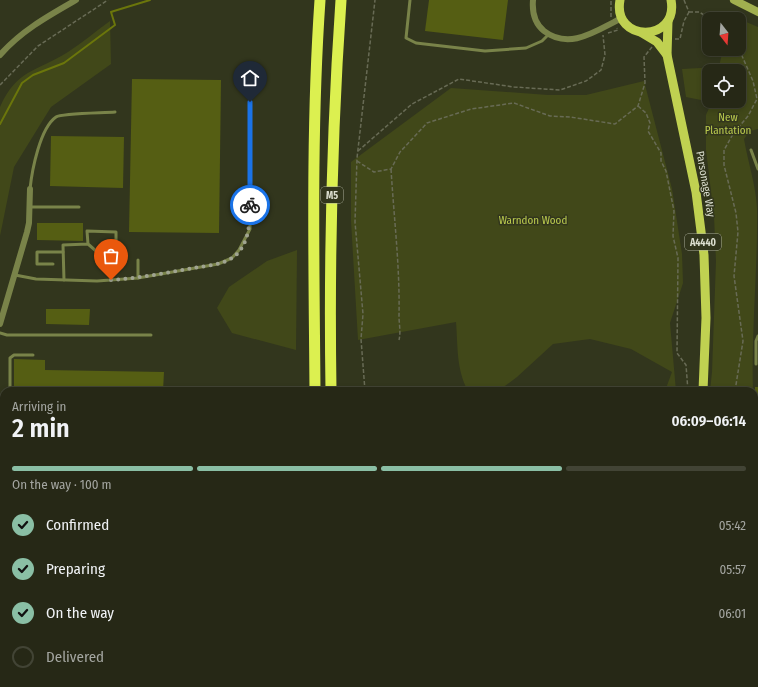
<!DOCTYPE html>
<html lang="en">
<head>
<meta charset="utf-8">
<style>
  body { margin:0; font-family:"Fira Sans Condensed",sans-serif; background:#323423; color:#f1f3f6; height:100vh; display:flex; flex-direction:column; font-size:15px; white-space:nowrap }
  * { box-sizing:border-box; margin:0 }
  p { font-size:13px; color:#a4a6a1 }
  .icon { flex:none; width:22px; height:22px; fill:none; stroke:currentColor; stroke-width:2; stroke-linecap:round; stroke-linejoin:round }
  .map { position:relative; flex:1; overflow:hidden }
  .details { position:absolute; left:0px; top:387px; width:758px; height:300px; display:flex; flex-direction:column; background:#262816; border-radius:12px 12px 0 0; box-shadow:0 2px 6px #0003,0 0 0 1px #424435 }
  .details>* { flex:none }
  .needle { width:26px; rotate:163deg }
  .controls { position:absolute; left:702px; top:12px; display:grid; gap:8px }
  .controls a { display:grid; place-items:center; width:44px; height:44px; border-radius:8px; background:#262816; box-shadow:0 2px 6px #0003,0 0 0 1px #424435; font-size:20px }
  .pin { position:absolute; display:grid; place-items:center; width:34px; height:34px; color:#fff; margin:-41px -17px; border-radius:50% 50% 50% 0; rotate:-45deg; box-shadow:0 0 4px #0007 }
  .pin .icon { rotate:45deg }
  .courier { position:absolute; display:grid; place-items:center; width:40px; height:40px; margin:-20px; border:3px solid #1a73e8; border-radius:50%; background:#fff; color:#222; box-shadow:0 1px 5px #0007 }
  .headline em { font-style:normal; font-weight:600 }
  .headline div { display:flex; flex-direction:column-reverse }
  .headline { display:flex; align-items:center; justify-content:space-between; height:68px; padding:0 12px }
  h1 { font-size:26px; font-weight:600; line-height:30px }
  .bar { display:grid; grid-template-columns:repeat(4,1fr); gap:6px 4px; align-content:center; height:48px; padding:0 12px }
  .bar i { height:5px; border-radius:3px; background:#424435 }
  .bar .current { background:#8abfa5 }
  .bar p { grid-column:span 4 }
  ol { padding:0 12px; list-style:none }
  li { display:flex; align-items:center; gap:12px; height:44px }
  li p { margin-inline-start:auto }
  li .icon { padding:4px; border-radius:50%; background:#8abfa5; color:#111; stroke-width:4 }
  li:last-child { color:#a4a6a1 }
  li i { width:22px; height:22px; border:2px solid #424435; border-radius:50% }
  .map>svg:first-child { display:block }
  .green { fill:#414819; fill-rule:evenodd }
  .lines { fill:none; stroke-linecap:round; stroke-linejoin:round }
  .stream { stroke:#6b760b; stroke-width:2 }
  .building { fill:#555e13 }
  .path { stroke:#686b55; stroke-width:1.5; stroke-dasharray:4 2; stroke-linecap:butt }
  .lane { stroke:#798349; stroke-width:3 }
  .street { stroke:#798349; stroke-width:6 }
  .secondary { stroke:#a1af4f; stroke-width:8 }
  .primary { stroke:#c0d151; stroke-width:9 }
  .highway { stroke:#dcf050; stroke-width:11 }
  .done { stroke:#a0a491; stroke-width:4; stroke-dasharray:0 7.2 }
  .route { stroke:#1a73e8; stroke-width:5 }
  .labels { text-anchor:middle; stroke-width:3; stroke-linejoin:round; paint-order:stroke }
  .shield { fill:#32361d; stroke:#a9ac9a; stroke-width:1 }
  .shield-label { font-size:10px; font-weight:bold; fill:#dcdfd0 }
  .park-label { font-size:11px; fill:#bbcb4e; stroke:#32361d }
  .street-label { font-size:11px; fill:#dcdfd0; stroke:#32361d }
</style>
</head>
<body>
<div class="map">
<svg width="758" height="687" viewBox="0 0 758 687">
  <rect width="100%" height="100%" fill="#32361d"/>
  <g class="green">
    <path d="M730,15L758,27V129L750,131L744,139C748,162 756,186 757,208C758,269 751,330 753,391H710L712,372L716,261L714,216L706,150V115L710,106L706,101L686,97L682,69L719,67L723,49H739V19H729ZM709,71H739V101H709Z"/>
    <path d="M110,21L111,64L51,107L14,167L0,236V107C17,69 36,72 68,52C82,43 96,31 110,21Z"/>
    <path d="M644,81L672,189L682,254L683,283L670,323L676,391H665L672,372L631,349L590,339L553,344L517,377L498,391H468C456,369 458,346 456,322L358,340L351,221V162L451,88L548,95H586Z"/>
    <path d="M297,250L296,350L232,333L217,308L229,287L267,261Z"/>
    <path d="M754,604L758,617V687H652L653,683H754Z"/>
  </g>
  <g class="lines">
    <path class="stream" d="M0,124L22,83L33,75L64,63L115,25L111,12L114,11L150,0"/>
  </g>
  <g class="building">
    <path d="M429,0H508L503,40L425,31Z"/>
    <path d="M132,79L221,80L219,233L129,232Z"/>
    <path d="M51,136L124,137L123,188L50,186Z"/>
    <path d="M37,223H83V241L37,240Z"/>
    <path d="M46,309H90L89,325L46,324Z"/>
    <path d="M14,359L45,360V370L164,372L163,391H14Z"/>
    <rect x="755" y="387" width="3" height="14"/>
    <rect x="0" y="506" width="4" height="39"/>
    <path d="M4,642V683H44L48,687H0V647Z"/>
  </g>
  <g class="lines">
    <g class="path">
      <path d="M684,0L689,12"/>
      <path d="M689,12H699L711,19"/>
      <path d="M611,17V1"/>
      <path d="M608,33L618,30L617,28"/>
      <path d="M675,39H680L684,21L689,12"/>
      <path d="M0,85L38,46L108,0"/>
      <path d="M638,106L646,113L650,123L648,131L661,153V161L666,171L674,211L673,236L678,258L677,353L686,365L688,391"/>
      <path d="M358,151L412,104L459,79L514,87L560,90L586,81L601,70L605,55L603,35"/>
      <path d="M357,161L374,172L391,169L400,152L427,123L471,109L514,103L550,116L570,117L615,124L638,106L645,83L644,57L652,47"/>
      <path d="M391,169C394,219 400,267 399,316C399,324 401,332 399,340"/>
      <path d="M365,391L361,339L363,314L355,222L357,158L375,0"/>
      <path d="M735,391L743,341L734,276L738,232L736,213L724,165V150L733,134L748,116L757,99L753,81L739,49"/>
      <path d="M754,499L758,496"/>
      <path d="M541,683L543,687"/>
      <path d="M674,683L675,687"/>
      <path d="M719,683V687"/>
      <path d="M601,687L605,683"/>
    </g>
    <g class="lane">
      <path d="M410,0L406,38L416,43L485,51L526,48L542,41L549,34"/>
      <path d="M751,150L758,169"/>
      <path d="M30,189C32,170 40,128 56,117C62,113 104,113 115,112"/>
      <path d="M29,207H79"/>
      <path d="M138,260V278"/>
      <path d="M53,264H37V252H63"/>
      <path d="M15,275L36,279L97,281L138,278L218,264L232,258L239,250L250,229V102"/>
      <path d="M64,280L63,245L88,244L104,258L116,259V232L87,231L88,244"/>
      <path d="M0,333L7,335H151"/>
      <path d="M756,364V341L758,336"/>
      <path d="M10,391V358L14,355H33"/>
      <path d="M0,410H4"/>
      <path d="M0,495H4"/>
      <path d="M754,533L758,527"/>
      <path d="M0,560H4"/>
      <path d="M0,593H4"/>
      <path d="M88,683L93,687"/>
    </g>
    <g class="street">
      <path d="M533,0C532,12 534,23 544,31C570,51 597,30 622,18"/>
      <path d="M0,55C21,31 48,16 76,0"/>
      <path d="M0,324L27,232L29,223L30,189"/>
      <path d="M754,418L758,414"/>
      <path d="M754,560L758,563"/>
      <path d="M758,569L755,585L758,611"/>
    </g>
    <path class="secondary" d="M734,0L758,12"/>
    <g class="primary">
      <path d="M620,0C612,43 679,43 671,0"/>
      <path d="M668,21L667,55L696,192L704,255L706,318L703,391"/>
      <path d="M642,33L657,42L667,55"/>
      <path d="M645,687V683"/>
    </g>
    <g class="highway">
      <path d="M315,391C314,261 311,130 320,0"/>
      <path d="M331,391C329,261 332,130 341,0"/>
      <path d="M340,683L341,687"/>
      <path d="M313,687L314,683"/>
    </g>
  </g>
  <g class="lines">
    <path class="done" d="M111,280C139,278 166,273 193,268C206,266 221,265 232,258C249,247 250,223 250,205"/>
    <path class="route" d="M250,205V102"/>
  </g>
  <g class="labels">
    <g class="shield">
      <rect x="321" y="187" width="22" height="16" rx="3"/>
      <rect x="685" y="234" width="36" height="16" rx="3"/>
    </g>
    <g class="shield-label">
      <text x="332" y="199">M5</text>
      <text x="703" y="246">A4440</text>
    </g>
    <g class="park-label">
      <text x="728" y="121">New<tspan x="728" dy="13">Plantation</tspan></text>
      <text x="533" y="224">Warndon Wood</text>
    </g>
    <g class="street-label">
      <text transform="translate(706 184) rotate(80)" y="4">Parsonage Way</text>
    </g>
  </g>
</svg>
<div class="controls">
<a><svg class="needle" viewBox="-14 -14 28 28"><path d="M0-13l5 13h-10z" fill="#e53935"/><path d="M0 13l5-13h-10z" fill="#a4a6a1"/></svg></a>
<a><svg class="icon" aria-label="locate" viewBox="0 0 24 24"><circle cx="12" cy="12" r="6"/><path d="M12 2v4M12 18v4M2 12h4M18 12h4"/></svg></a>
</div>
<div class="pin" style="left:111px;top:280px;background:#ea580c"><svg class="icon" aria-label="bag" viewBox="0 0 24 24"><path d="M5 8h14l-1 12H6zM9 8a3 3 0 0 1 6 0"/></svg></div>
<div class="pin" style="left:250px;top:102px;background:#1f2937"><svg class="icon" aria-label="home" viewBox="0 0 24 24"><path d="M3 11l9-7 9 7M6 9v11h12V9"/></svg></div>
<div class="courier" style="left:250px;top:205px"><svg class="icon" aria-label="bike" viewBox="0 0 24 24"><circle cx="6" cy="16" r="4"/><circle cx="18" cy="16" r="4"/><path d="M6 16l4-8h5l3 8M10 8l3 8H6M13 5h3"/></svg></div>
<section class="details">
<div class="headline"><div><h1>2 min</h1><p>Arriving in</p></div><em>06:09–06:14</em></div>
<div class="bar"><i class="current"></i><i class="current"></i><i class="current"></i><i></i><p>On the way · 100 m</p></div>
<ol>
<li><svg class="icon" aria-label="check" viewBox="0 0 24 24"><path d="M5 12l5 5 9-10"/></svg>Confirmed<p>05:42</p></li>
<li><svg class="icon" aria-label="check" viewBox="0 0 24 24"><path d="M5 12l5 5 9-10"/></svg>Preparing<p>05:57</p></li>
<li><svg class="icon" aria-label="check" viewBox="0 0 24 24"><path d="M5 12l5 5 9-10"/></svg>On the way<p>06:01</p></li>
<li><i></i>Delivered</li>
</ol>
</section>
</div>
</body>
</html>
